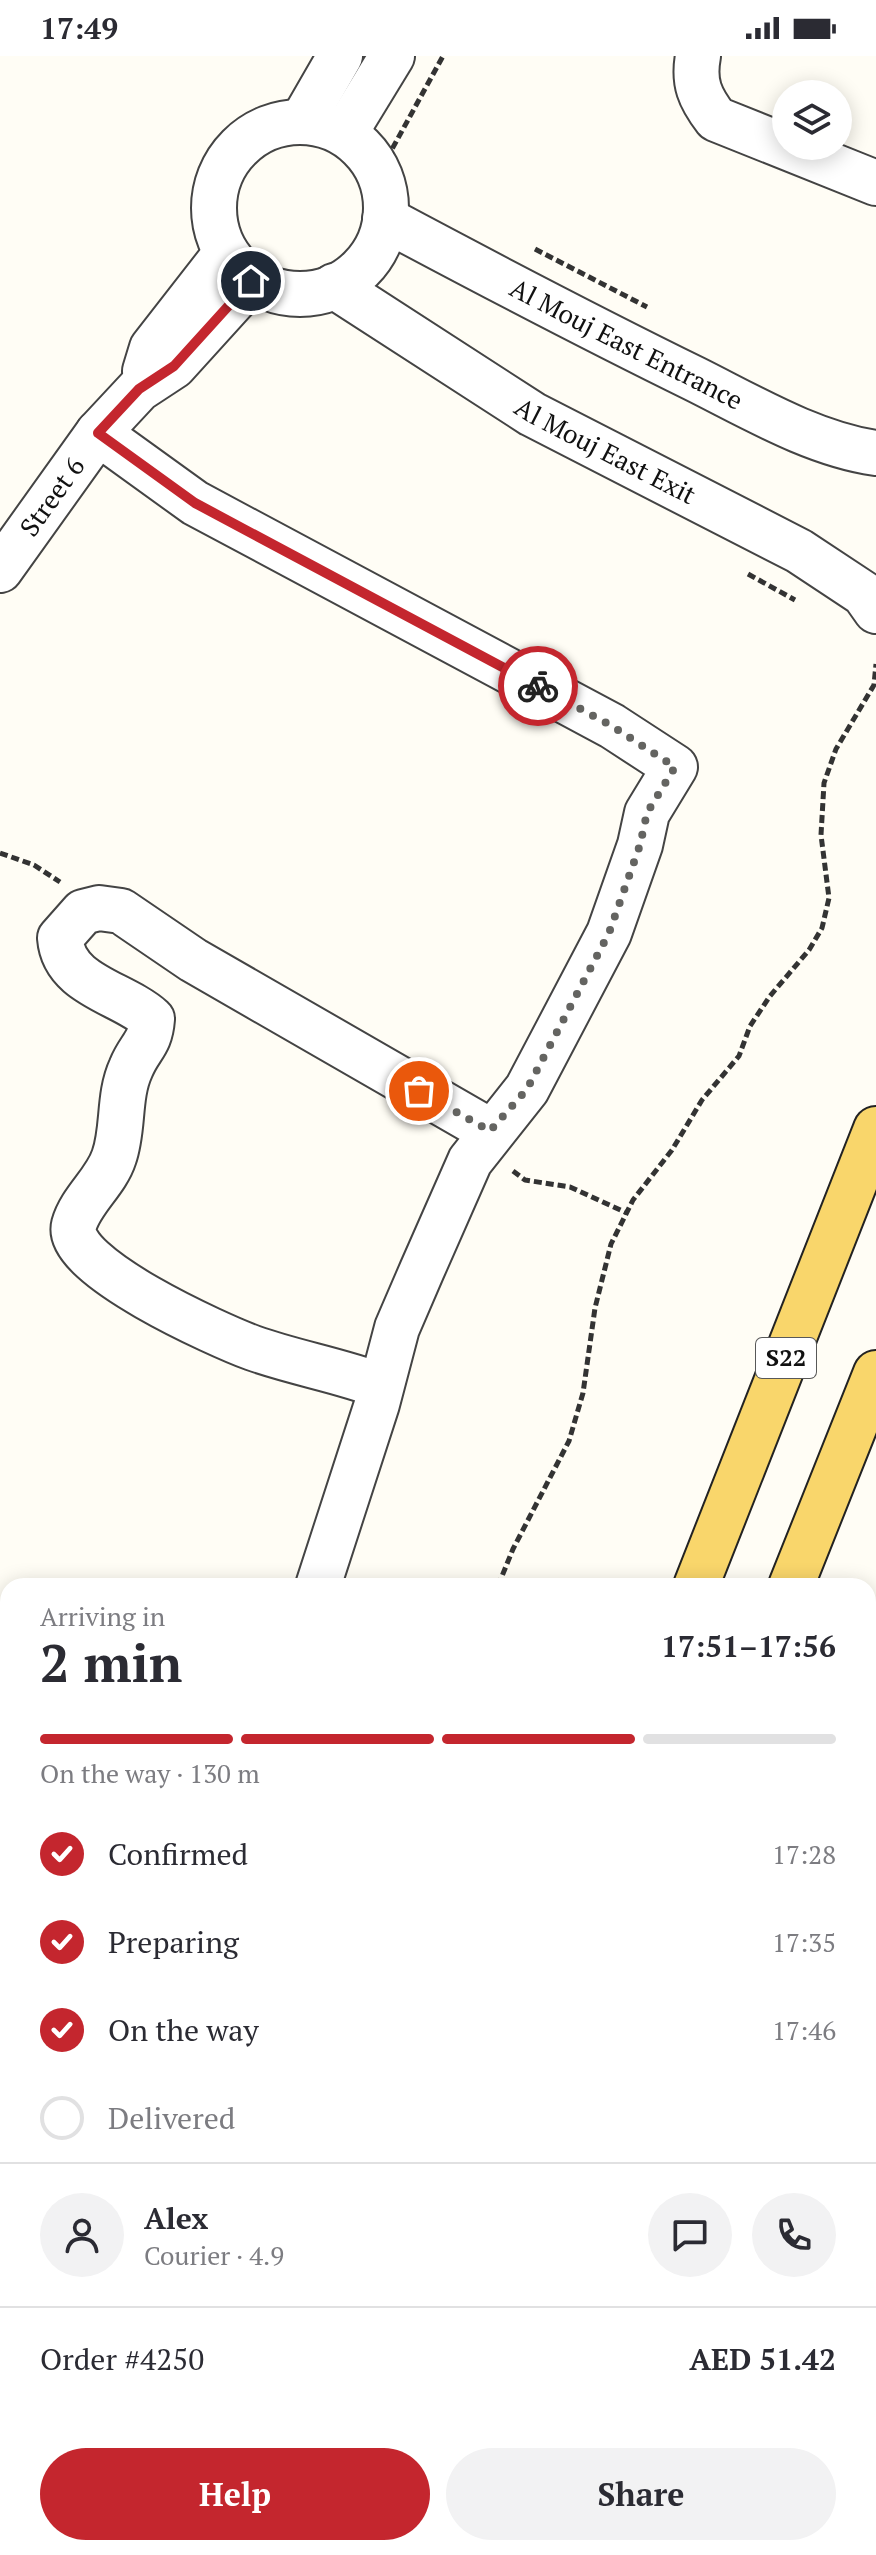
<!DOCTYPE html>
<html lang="en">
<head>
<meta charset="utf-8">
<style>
  body { margin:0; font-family:"PT Serif",serif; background:#f2f2f3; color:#2b2b33; height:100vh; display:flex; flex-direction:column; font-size:30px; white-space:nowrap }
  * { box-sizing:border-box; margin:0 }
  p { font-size:26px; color:#7c7c81 }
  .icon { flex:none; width:44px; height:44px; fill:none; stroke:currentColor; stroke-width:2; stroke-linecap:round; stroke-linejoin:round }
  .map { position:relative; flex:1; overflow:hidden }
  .drawer { position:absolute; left:0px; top:1522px; width:876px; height:978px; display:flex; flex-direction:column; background:#fff; border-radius:24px 24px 0 0; box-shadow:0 4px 20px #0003 }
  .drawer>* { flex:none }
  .tools { position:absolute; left:772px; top:24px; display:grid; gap:16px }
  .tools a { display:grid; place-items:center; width:80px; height:80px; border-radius:50%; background:#fff; box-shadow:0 4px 20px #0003; font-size:40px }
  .pin { position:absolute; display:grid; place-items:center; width:68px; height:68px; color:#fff; margin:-34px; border:4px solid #fff; border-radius:50%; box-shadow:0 2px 8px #0007 }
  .courier { position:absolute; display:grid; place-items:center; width:80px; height:80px; margin:-40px; border:6px solid #c4262e; border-radius:50%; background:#fff; color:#222; box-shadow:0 2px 10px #0007 }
  .overview em { font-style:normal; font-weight:800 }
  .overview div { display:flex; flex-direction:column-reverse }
  .overview { display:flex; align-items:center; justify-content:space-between; height:136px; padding:0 40px }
  h1 { font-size:52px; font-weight:800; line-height:60px }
  .bar { display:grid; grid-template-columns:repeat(4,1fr); gap:12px 8px; align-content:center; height:96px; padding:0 40px }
  .bar i { height:10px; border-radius:6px; background:#e1e1e2 }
  .bar .on { background:#c4262e }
  .bar p { grid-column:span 4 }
  .line { display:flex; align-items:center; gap:20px; padding:0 40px; border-top:2px solid #e1e1e2 }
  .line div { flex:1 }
  .round { display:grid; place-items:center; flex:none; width:84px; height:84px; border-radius:42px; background:#f2f2f3 }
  ol { padding:0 40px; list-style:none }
  li { display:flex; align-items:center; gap:24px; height:88px }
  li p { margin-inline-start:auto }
  li .icon { padding:8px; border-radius:50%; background:#c4262e; color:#fff; stroke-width:4 }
  li:last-child { color:#7c7c81 }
  li i { width:44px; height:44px; border:4px solid #e1e1e2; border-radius:50% }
  .cta { display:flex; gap:16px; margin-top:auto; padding:16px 40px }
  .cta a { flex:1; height:92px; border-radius:48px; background:#c4262e; color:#fff; font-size:32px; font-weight:800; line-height:92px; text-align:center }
  .cta a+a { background:#f2f2f3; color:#2b2b33 }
  .status { display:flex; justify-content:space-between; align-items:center; height:56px; padding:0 40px; background:#fff; direction:ltr }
  .status svg { height:22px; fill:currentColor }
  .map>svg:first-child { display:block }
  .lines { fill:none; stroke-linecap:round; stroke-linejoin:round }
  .minor-casing { stroke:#444; stroke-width:48 }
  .major-casing { stroke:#222; stroke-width:48 }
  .path { stroke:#333; stroke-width:5; stroke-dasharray:8 4; stroke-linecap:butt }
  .minor { stroke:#fff; stroke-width:44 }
  .major { stroke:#f9d66b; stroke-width:44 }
  .done { stroke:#646461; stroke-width:8; stroke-dasharray:0 14.4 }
  .route { stroke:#c4262e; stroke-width:10 }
  .labels { text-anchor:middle; stroke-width:8; stroke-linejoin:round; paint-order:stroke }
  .shield { fill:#fff; stroke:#585858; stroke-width:2 }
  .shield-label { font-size:24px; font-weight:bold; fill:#111 }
  .street-label { font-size:26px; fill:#111; stroke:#fff }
</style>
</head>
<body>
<div class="status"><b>17:49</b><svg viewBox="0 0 49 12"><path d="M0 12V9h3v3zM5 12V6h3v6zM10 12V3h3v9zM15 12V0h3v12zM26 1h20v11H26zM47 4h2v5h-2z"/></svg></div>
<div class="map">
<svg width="876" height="2499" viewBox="0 0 876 2499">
  <rect width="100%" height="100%" fill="#fffdf5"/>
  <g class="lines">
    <defs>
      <g id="minor">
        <path d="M698,0C693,27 700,42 716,63L876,127"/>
        <path d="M302,66L340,0"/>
        <circle cx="300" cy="152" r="86"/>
        <path d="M345,77L392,0"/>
        <path id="s1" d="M385,163C488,218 591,272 695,323C751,351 813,388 876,397"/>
        <path id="s2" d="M334,230L532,358L799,495L864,538L876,555"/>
        <path d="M145,315L152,292L226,197"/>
        <path d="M98,377L195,447L612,670L675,711L647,757L640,789L609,877L527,1033L470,1105L422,1214L397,1272L377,1348L318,1530"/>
        <path id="s3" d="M0,514L98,377L139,333L174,310L251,225"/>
        <path d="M381,1330C339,1314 295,1307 253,1292C220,1280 63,1210 74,1169C81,1144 106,1126 114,1101C124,1073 118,1040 131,1012C140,990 150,989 152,963C122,936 64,930 60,882L83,856L99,852L121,855L193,904L490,1075"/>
        <path d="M0,1588L8,1592"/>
        <path d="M0,2117L8,2122"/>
        <path d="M41,2499L44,2492"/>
      </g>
      <g id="major">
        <path d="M696,1530L876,1073"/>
        <path d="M791,1530L876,1317"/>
        <path d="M314,2499L317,2492"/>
        <path d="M404,2499L407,2492"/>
      </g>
    </defs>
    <use href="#minor" class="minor-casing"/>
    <use href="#major" class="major-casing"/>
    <g class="path">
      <path d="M379,118L392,110"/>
      <path d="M402,125L392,110L391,95L443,0"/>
      <path d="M201,167C198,114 220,82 265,56"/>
      <path d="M535,193L647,251"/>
      <path d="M282,250L303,253"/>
      <path d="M748,518L795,544"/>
      <path d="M0,797L34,809L60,826"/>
      <path d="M513,1115L525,1124L570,1131L627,1157"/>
      <path d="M498,1530L513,1493L569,1385L583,1337L595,1252L611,1188L633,1144L672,1094L702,1044L739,1000L750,970L770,940L809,894L822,872L829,842L821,779L824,727L836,693L874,629L876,608"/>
      <path d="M123,2499L125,2492"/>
    </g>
    <use href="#minor" class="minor"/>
    <use href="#major" class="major"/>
  </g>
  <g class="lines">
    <path class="done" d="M419,1035L490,1075L527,1033L609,877L640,789L647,757L675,711L612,670L538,630"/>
    <path class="route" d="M251,225L174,310L139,333L98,377L195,447L538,630"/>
  </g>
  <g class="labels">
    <rect class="shield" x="756" y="1282" width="60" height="40" rx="6"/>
    <g class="shield-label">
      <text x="786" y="1310">S22</text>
    </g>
    <g class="street-label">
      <text dy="9" stroke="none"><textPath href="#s1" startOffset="272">Al Mouj East Entrance</textPath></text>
      <text dy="9" stroke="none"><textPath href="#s2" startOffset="318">Al Mouj East Exit</textPath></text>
      <text dy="9" stroke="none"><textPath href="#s3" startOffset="90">Street 6</textPath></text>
    </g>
  </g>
</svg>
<div class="tools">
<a><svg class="icon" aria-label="layers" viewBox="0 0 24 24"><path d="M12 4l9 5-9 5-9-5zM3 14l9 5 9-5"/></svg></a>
</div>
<div class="pin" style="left:419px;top:1035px;background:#ea580c"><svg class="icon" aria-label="bag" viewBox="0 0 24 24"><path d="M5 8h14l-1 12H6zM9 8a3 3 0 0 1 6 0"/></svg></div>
<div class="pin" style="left:251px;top:225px;background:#1f2937"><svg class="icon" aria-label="home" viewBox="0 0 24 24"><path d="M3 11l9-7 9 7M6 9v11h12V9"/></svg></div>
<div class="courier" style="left:538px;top:630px"><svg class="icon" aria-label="bike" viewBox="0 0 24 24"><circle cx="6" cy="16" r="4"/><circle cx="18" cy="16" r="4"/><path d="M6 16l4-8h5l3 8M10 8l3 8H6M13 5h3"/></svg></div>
<section class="drawer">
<div class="overview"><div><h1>2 min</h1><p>Arriving in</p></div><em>17:51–17:56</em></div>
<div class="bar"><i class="on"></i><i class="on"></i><i class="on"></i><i></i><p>On the way · 130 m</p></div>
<ol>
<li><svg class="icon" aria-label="check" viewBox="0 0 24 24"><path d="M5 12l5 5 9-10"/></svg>Confirmed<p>17:28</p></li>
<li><svg class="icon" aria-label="check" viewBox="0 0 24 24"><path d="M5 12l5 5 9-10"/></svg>Preparing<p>17:35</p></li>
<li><svg class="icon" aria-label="check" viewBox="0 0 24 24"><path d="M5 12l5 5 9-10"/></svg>On the way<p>17:46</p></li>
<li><i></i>Delivered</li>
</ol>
<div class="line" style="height:144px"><a class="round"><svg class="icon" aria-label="person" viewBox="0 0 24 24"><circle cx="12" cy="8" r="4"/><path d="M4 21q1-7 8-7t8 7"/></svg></a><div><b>Alex</b><p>Courier · 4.9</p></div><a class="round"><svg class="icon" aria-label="chat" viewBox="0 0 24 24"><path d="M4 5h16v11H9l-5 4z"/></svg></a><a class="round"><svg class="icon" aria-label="phone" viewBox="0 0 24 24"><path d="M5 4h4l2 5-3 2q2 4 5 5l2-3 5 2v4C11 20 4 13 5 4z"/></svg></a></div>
<div class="line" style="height:104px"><div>Order #4250</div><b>AED 51.42</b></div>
<div class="cta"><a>Help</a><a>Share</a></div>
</section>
</div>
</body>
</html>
